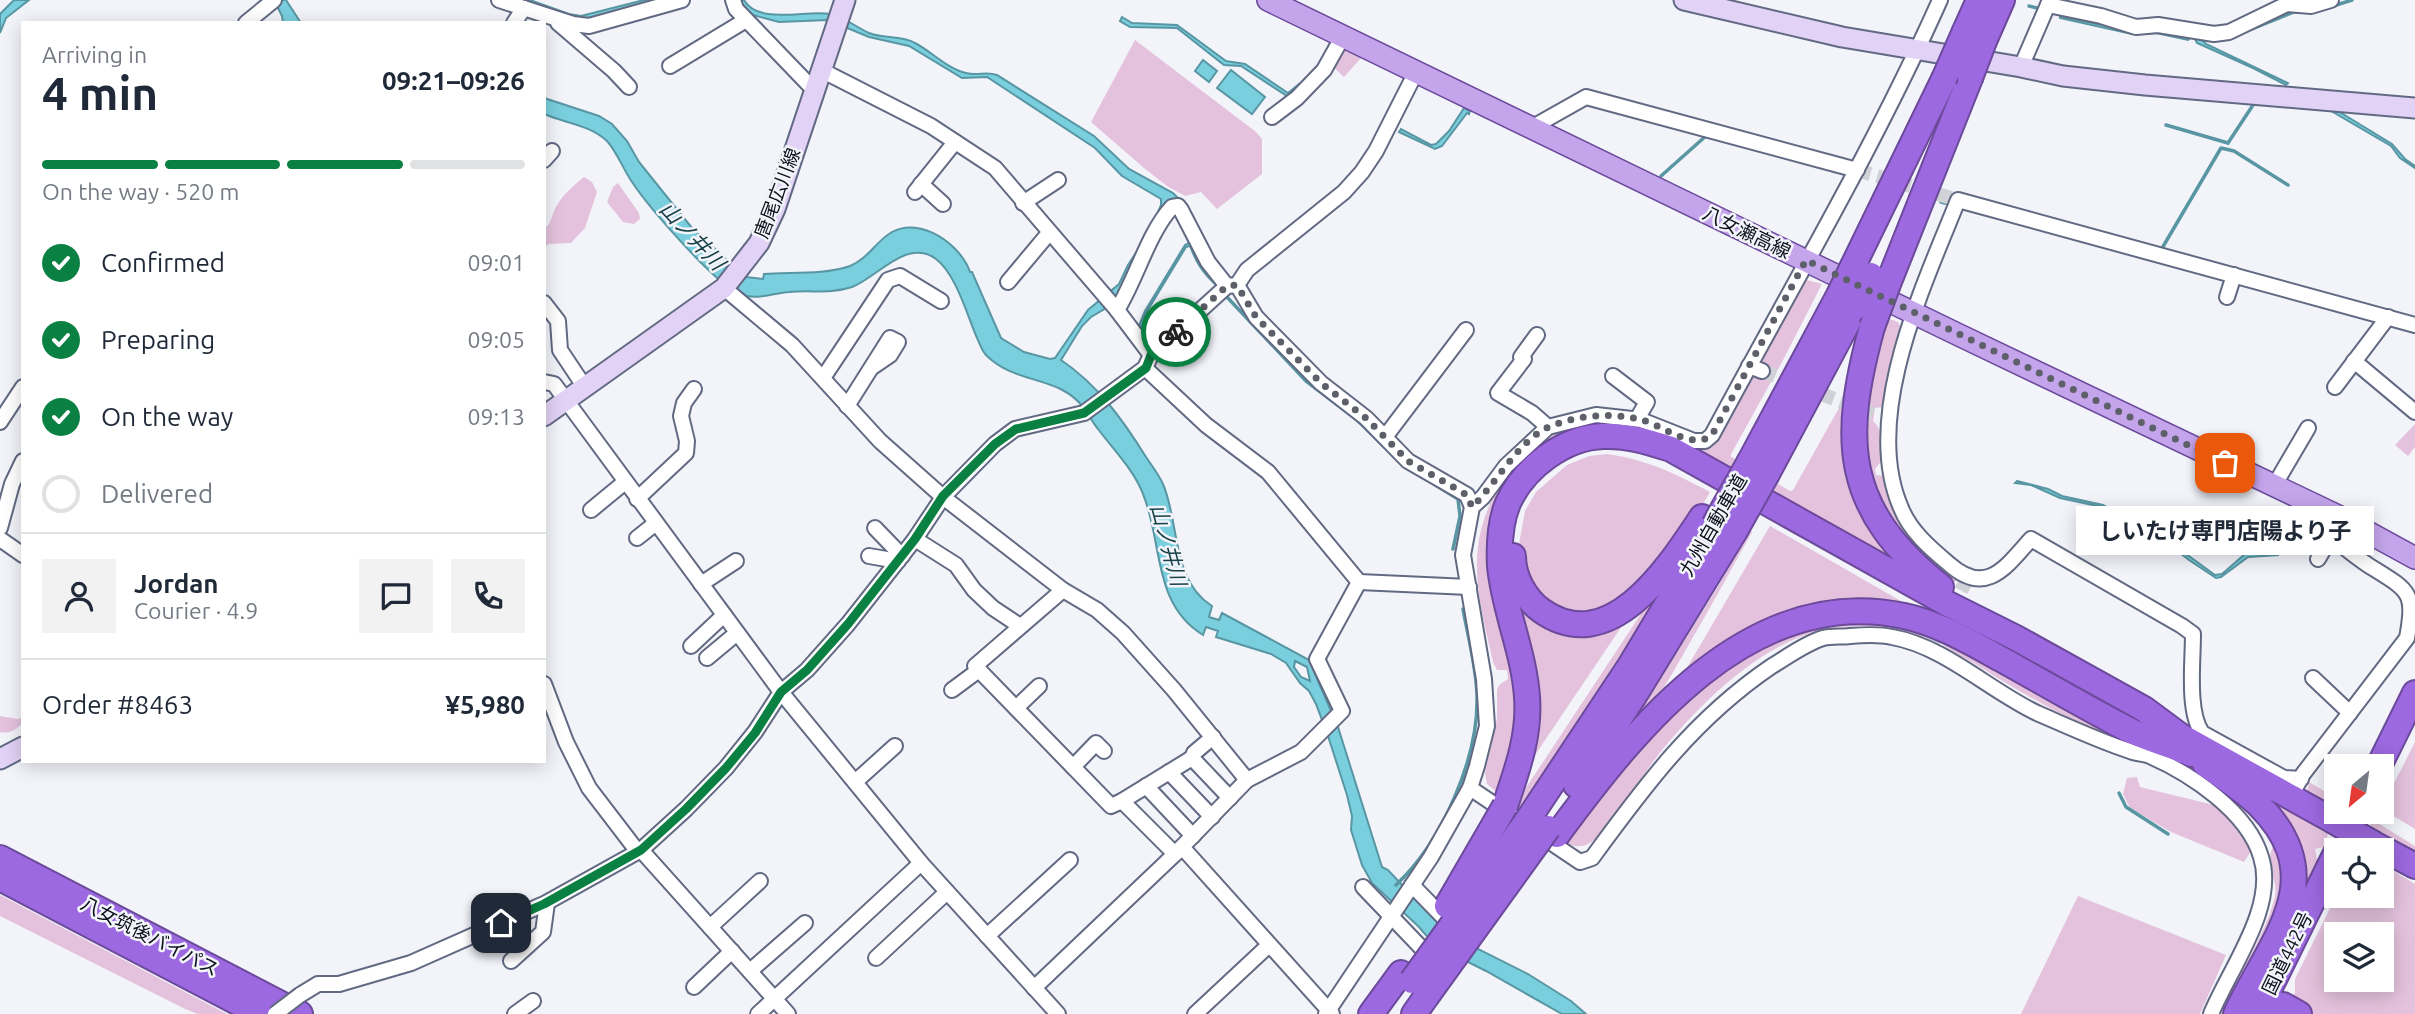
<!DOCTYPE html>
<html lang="en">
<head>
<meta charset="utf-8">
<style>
  body { margin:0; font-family:Ubuntu,"Noto Sans JP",sans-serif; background:#f2f2f3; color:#1f2937; height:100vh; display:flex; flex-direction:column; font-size:26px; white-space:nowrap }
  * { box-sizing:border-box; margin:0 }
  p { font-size:23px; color:#747a83 }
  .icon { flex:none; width:38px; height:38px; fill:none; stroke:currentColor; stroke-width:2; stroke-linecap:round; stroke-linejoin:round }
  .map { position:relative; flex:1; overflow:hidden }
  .details { position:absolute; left:21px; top:21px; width:525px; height:742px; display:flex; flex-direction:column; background:#fff; border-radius:0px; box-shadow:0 4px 18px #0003 }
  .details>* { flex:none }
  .needle { width:46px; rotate:209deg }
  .buttons { position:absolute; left:2324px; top:754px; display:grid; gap:14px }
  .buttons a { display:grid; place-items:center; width:70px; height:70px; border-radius:0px; background:#fff; box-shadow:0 4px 18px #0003; font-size:35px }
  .pin { position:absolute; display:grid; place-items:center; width:60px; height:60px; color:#fff; margin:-30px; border-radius:14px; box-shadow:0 4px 10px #0006 }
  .courier { position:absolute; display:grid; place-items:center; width:70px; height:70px; margin:-35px; border:5px solid #0b8043; border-radius:50%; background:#fff; color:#222; box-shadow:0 2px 9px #0007 }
  .bubble { position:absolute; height:49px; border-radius:0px; background:#fff; box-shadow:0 4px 18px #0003; font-size:23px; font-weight:700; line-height:49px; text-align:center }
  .headline em { font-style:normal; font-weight:700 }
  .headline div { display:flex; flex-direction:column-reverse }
  .headline { display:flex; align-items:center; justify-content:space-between; height:119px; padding:0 21px }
  h1 { font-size:46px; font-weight:700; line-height:52px }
  .bar { display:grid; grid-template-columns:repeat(4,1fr); gap:10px 7px; align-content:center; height:84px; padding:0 21px }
  .bar i { height:9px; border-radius:5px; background:#e0e1e3 }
  .bar .on { background:#0b8043 }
  .bar p { grid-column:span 4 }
  .line { display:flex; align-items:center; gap:18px; padding:0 21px; border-top:2px solid #e0e1e3 }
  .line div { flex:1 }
  .round { display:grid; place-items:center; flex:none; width:74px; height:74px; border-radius:0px; background:#f2f2f3 }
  ol { padding:0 21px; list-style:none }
  li { display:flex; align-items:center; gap:21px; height:77px }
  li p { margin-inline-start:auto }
  li .icon { padding:7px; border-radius:50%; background:#0b8043; color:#fff; stroke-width:4 }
  li:last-child { color:#747a83 }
  li i { width:38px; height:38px; border:4px solid #e0e1e3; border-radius:50% }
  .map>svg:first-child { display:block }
  .green { fill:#e4c2dd; fill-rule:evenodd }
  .water { fill:#79cfde; stroke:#5996a3; stroke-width:2; fill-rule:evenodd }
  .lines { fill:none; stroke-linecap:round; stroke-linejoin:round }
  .stream { stroke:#5996a3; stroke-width:3.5 }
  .street-tunnel { stroke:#d0d2d8; stroke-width:14; stroke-dasharray:14 7; stroke-linecap:butt }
  .street-casing { stroke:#626a83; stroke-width:18 }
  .secondary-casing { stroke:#626a83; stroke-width:23 }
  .primary-casing { stroke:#6b4a9b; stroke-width:24 }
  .highway-casing { stroke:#6b4a9b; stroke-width:28 }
  .street { stroke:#fff; stroke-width:14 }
  .secondary { stroke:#e2d2f6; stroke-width:19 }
  .primary { stroke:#c4a5ec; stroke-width:21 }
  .highway { stroke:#9d69e0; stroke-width:24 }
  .street-bridge-casing { stroke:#626a83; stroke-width:18; stroke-linecap:butt }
  .highway-bridge-casing { stroke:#6b4a9b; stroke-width:28; stroke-linecap:butt }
  .street-bridge { stroke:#fff; stroke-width:14 }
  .highway-bridge { stroke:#9d69e0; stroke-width:24 }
  .done { stroke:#5d6068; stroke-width:7; stroke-dasharray:0 12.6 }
  .route { stroke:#0b8043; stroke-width:9 }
  .labels { text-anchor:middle; stroke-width:5; stroke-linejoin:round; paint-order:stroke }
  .street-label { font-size:19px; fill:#0d101a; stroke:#f2f4fa }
  .water-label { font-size:21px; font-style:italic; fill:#184047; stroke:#f2f4fa }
</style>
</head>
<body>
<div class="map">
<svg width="2415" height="1014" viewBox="0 0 2415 1014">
  <rect width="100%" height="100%" fill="#f2f4fa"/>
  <g class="green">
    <path d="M1135,40L1256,132L1262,139V174L1217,209L1201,192L1185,196L1167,186L1144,168L1091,122Z"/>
    <path d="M1340,48L1361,58L1344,77L1331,65Z"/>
    <path d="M584,177L592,182L597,192L585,228L571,243L549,244L544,247V229C551,224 550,221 553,214C558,198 572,187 584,177Z"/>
    <path d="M618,183L639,213L640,219L634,224L623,222L607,202L613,187Z"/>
    <path d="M1807,280L1822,284L1781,364L1730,456L1790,491L1793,490L1853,383L1849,423L1908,567L1615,428L1504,495L1509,634L1520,729L1499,794L1487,784L1485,773L1497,718V690L1499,685L1508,679L1507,670H1497L1493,662C1485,625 1473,585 1478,546C1485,493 1520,445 1571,427C1590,420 1615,422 1635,425C1655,428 1676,440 1695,447L1749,380L1754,377H1762L1766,368L1759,359L1799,283Z"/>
    <path d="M1887,318L1898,322L1901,328L1883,407L1875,408L1873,421C1884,431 1883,445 1884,458L1875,469L1876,475L1884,476L1896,506L1955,574L1957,579L1955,582C1919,561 1888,525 1873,486C1860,451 1863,404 1871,369C1875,352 1882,335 1887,318Z"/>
    <path d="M2415,424V447L2408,456L2395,445Z"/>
    <path d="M1607,454C1648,460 1674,473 1710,492L1691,524L1622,604L1583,616L1547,605L1519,564V544L1525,511L1536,492L1567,465L1589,456Z"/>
    <path d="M1770,526L1927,616L1868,605L1678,683Z"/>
    <path d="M1750,530L1752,532C1731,570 1710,608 1688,646C1671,675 1657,705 1631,726L1719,585Z"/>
    <path d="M1658,588L1662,590L1586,714L1522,810L1514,806Z"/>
    <path d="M1516,592L1539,621L1628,617L1531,761Z"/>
    <path d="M1863,619L1929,632L1927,638C1895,627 1859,623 1827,629C1759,642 1692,711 1652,763C1639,781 1606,834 1590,843C1582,848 1572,847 1565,842L1670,709L1783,632Z"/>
    <path d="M1941,636L2006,671L2038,696L2130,744L2115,741C2070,719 2027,697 1985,670C1970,660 1953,654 1939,641Z"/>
    <path d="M0,716L18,719L23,717V723C15,730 11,734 0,732Z"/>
    <path d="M2415,742V829L2382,809V807Z"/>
    <path d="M2137,777L2140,787L2214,805C2231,814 2242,832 2253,848L2244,862L2171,832L2130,808L2123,794L2127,778Z"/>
    <path d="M2309,782L2336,798V812H2346L2342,819L2305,799Z"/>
    <path d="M2268,799L2328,834L2324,847L2315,849L2319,870L2309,890L2305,887Z"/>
    <path d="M2373,820L2415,846V862L2366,834Z"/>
    <path d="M2275,844L2289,885L2230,1014H2221C2236,977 2267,933 2275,896C2278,878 2263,859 2275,844Z"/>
    <path d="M2382,864L2415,884V1014H2312L2292,999L2295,992V979L2336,896H2382ZM2336,934H2382V980H2336Z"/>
    <path d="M0,895L227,1014H198L185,1009L0,916Z"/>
    <path d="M2078,896L2226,955L2200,1014H2021Z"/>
  </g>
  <g class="water">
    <path d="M14,0H29L6,18L0,33V14Z"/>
    <path d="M274,0H286L301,23H283L282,16Z"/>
    <path d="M514,0H530L569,14L581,16L644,0H662L583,20Z"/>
    <path d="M739,0H744C759,26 808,9 830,14C844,17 856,27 869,33C883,39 901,35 915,43C932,52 948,69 966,73C977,76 986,71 997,75L1094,136L1129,169L1173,193L1178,198L1131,283L1108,307L1091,317L1082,326L1061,360C1098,385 1123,420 1146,457C1152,466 1159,475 1163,484C1180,524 1171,580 1212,606L1209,617L1219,620L1222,613L1309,660L1338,727L1382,867L1388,870L1439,924L1456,938L1528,974L1571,1001L1586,1014H1562L1486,971L1448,952L1432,942L1418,926L1372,883L1362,865L1351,830L1352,816L1347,795L1328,736L1316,704L1309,691L1300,683L1286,663L1271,654L1216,637L1218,631L1206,627L1203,635C1152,604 1163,542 1143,494C1134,470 1113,449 1098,429C1092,422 1089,414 1083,407C1058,375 1017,385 987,356C982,352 980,344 977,338C967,315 956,274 936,259C907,237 877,278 852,287C831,294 810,290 789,292C774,293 757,300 742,295C716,286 648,206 632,182C623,169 617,152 607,141C590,125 565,123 544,114V98L599,116L612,124L627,141L639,162L692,228L746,277L763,279L764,274C791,272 824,275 850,266C868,259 876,241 892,232C921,216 961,245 970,272H972L1001,338L1024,352L1050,359L1055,358L1088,310L1119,284L1128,265L1149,233L1161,205V199L1122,176L1095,148L987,77L962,78L909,46L869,37L828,20L779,22L749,14ZM1295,661L1307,667L1310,681L1301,677L1294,667Z"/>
    <path d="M2060,16L2131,31H2154L2190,38L2188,40L2156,33L2132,34L2060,18Z"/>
    <path d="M1122,17L1132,23L1177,25L1226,61L1245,64L1288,93L1299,84L1302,87L1290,98L1241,66L1224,65L1177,28L1130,27L1120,21Z"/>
    <path d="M2194,37L2200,38L2206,44L2288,83L2286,85L2253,68L2197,43Z"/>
    <path d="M1203,60L1217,71L1209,82L1195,71Z"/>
    <path d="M1231,70L1265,97L1252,114L1217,88Z"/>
    <path d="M1464,108L1470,111L1469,114L1467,113L1442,146L1435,149L1399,132L1401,129L1431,145L1436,144L1449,131Z"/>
    <path d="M2338,111L2392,144L2405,159L2415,166V168L2400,158L2391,146L2333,112Z"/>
    <path d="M1177,217L1217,280L1215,284C1202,272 1196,262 1190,246L1186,247L1146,313L1141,328L1153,343L1151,344L1138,328L1145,311L1185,245L1189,243Z"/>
    <path d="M2017,481L2048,489L2062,496L2103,505L2171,543L2215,575L2222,574L2245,554L2278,553V555L2248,557L2221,577L2216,578L2189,560L2171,546L2102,507L2060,498L2031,485L2015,483Z"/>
  </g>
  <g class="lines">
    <g class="stream">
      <path d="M2029,6L2037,8"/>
      <path d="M2330,7L2352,0"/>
      <path d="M2247,31L2294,12H2309"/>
      <path d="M2166,125L2228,143"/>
      <path d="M2228,143L2253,105"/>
      <path d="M1661,176L1707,135"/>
      <path d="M1941,202L1949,204"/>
      <path d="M2161,250L2221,148L2234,151L2288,185"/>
      <path d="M1226,296L1306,381L1356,419L1404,466"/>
      <path d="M1434,484L1458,499L1460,516L1453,549"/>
      <path d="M2119,793L2126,807L2168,834"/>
      <path d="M1396,885C1442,842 1479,758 1477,695C1476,666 1468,637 1463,609"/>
    </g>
    <g class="street-tunnel">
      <path d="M1857,170L1958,200"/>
      <path d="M1762,371L1878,416"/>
      <path d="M1931,646L1969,576"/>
    </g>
    <defs>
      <g id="street">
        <path d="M499,0L573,24L589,26L682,0"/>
        <path d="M733,0L736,9L814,90"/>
        <path d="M2048,5L2101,16L2136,27L2158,25L2214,34L2229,32L2287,4L2311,6L2331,0"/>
        <path d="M246,23L274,0"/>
        <path d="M514,23L524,8"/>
        <path d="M558,23L614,71L629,87"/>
        <path d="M670,66L746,20"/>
        <path d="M2021,67L2050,0"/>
        <path d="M821,70L931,126L995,168L1117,310L1151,355"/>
        <path d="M1272,117L1297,98L1324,70L1343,36"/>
        <path d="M1531,128L1586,97L1857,170"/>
        <path d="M544,160L552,151"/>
        <path d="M921,184L943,204"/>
        <path d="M915,192L955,142"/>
        <path d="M1023,203L1058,180"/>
        <path d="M1008,282L1049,233"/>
        <path d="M1237,285L1256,317L1321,383L1366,418L1408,461L1467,495L1472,507"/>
        <path d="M724,288L792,345L880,441L943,497L1063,590L1097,610L1123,633L1174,690L1247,780"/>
        <path d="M2227,297L2234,275"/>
        <path d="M544,303L558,321L560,350L584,386"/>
        <path d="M1117,310C1136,280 1148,233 1172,207L1178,206L1181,210L1208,262L1227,286"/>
        <path d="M1537,335L1521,357L1524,359L1498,393L1532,413L1548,427"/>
        <path d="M2354,361L2415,412"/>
        <path d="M1749,366L1762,371"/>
        <path d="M1613,376L1647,402L1637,419"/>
        <path d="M823,378L888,280L900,276L941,301"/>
        <path d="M544,382L554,384L781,692L921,863L1058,1014"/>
        <path d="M2335,387L2388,317"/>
        <path d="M847,406L890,338L898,342L890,355L871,368"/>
        <path d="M0,422L23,387"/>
        <path d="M1385,437L1466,330"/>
        <path d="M2274,486L2308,428"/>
        <path d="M637,499L686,453L687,441L681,416L684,403L694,389"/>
        <path d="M591,510L625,482"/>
        <path d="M0,528L12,484L23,461"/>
        <path d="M875,528L902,556"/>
        <path d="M637,538L656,523"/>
        <path d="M0,539L23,555"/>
        <path d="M915,539L956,565L974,590L993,608L1020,626"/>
        <path d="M869,556L898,561"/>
        <path d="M1359,582L1469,587"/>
        <path d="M701,584L736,561"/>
        <path d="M1063,590L975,666L1111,806L1122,801L1175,854"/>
        <path d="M691,646L724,615"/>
        <path d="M707,658L737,633"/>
        <path d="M2313,678L2350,713"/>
        <path d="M544,684L566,742L589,788L638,852"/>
        <path d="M952,690L979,670"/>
        <path d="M1016,708L1039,686"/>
        <path d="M1192,758L1194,753L1213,737"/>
        <path d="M1073,767L1096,743L1104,751"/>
        <path d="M1169,772L1212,817"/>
        <path d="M2301,779L2284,778L2202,733C2187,711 2193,662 2193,634L2182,626L2031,539C2006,567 1986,597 1949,564C1930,548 1910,531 1901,508C1861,417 1924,285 1958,200L2415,325"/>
        <path d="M855,782L895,746"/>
        <path d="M1146,786L1193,836"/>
        <path d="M2296,787L2303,774L2407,638C2415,594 2410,591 2376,570C2360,561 2346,548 2331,537L2318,559"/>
        <path d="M1470,788L1580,862L1592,858C1646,784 1695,718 1772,666C1787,657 1806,643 1823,638C1831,636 1842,637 1850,636C1863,635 1879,634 1892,637C1944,646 1990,691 2037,713C2067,726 2099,741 2130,751C2136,754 2144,753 2150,756C2191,774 2248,812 2261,857C2277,907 2230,968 2211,1014"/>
        <path d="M1122,801L1192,758L1230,798"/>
        <path d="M1182,847L1332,1014"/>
        <path d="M641,850L788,1014"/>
        <path d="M1412,885L1448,922"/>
        <path d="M1363,887L1434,961"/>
        <path d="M710,927L760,881"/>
        <path d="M987,936L1070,860"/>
        <path d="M876,958L947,892"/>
        <path d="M511,961L543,932L547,903"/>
        <path d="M750,971L805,923"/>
        <path d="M694,987L732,951"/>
        <path d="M1034,988L1175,854L1247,780L1301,752L1342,711L1317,659L1359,582L1268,472L1206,425L1145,368"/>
        <path d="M300,995L318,984H339L411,963L544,904L641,850L686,809L726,768L755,732L781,692L807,670L848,624L915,539L943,497L995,444L1015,429L1084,413L1145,368L1151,355L1227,286L1237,285L1247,270L1344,192L1362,172L1376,151L1416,72"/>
        <path d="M515,1014L533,1001"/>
        <path d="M758,1014L921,863"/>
        <path d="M1195,1014L1269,945"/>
        <path d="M1326,1014L1431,857L1470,788L1477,766L1487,726L1484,679L1463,555L1472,507L1483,497L1506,466L1548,427L1596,415L1641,420L1694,441H1705L1712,435C1789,291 1873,150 1940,0"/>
      </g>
      <g id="secondary">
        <path d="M1684,0L1842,37L2021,67L2063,76L2145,85L2415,108"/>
        <path d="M544,416L724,288L759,243L775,209L845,0"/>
        <path d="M0,759L23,747"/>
      </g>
      <path id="primary" d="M1268,0L1959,335L2340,517L2415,558"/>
      <g id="highway">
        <path d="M1965,31L1979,0"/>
        <path d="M1984,41L2002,0"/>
        <path d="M1853,266L1944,79"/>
        <path d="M1888,284L1970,78"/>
        <path d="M1872,327C1841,441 1843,509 1941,587"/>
        <path d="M1750,461L1839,295"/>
        <path d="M1767,474L1856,307"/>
        <path d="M1513,556C1513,577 1525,599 1542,611C1611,659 1670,565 1702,517"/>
        <path d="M2205,764C2223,777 2244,790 2260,806C2333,880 2270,941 2236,1014"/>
        <path d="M2379,766L2415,693"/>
        <path d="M1576,785L1634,696L1735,531"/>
        <path d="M1505,806C1517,770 1530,735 1527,697C1524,652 1504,610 1500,566C1499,546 1500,522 1508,503C1524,468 1564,437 1604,436C1628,435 1649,442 1671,449L1948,604L2016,638L2144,709L2179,735L2332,820"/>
        <path d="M1529,818L1630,666L1705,541"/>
        <path d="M1557,835C1637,726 1751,583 1904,616C1938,623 1970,642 2001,659C2044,683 2087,708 2131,731C2150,740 2171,745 2191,754"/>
        <path d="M2374,844L2415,866"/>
        <path d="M0,858L300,1014"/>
        <path d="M0,878L260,1014"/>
        <path d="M2263,1002L2283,1005L2299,1014"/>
        <path d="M1371,1014L1401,973"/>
        <path d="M1414,1014L1426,997"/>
        <path d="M2257,1014L2336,853"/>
      </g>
    </defs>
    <use href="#street" class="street-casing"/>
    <use href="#secondary" class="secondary-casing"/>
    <use href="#primary" class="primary-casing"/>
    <use href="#highway" class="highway-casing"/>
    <use href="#street" class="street"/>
    <use href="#secondary" class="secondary"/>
    <use href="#primary" class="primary"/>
    <use href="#highway" class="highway"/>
    <defs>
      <path id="street-bridge" d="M275,1014L300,995"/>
      <g id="highway-bridge">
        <path d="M1970,78L1984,41"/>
        <path d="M1944,79L1965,31"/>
        <path d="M1839,295L1853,266"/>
        <path d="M1856,307L1871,275"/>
        <path d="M1872,327L1888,284"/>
        <path d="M1714,525L1750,461"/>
        <path d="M1735,531L1767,474"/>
        <path d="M2332,820L2374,844"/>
        <path d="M1447,906L1505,806"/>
        <path d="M1412,981L1529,818"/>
        <path d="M1426,997L1548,828"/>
      </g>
    </defs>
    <use href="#street-bridge" class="street-bridge-casing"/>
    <use href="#highway-bridge" class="highway-bridge-casing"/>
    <use href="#street-bridge" class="street-bridge"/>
    <use href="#highway-bridge" class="highway-bridge"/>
  </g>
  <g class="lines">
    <path class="done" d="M1176,332L1227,286L1237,285L1256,317L1321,383L1366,418L1408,461L1467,495L1472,507C1495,485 1520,438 1551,426C1578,415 1613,412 1642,420C1662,425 1692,451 1712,435L1806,260L2225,463"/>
    <path class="route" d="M501,923L544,904L641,850L686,809L726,768L755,733L781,692L807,670L848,624L915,539L943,496L995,444L1016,429L1084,413L1146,368L1151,355L1176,332"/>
  </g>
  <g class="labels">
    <g class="street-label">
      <text transform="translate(777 193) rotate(-69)" y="7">唐尾広川線</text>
      <text transform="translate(1747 232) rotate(26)" y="7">八女瀬高線</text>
      <text transform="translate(1713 525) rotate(-60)" y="7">九州自動車道</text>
      <text transform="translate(150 936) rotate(27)" y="7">八女筑後バイパス</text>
      <text transform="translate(2287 953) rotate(-64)" y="7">国道442号</text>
    </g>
    <g class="water-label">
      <text transform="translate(692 236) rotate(47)" y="7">山ノ井川</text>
      <text transform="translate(1168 545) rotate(75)" y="7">山ノ井川</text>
    </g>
  </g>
</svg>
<div class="buttons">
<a><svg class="needle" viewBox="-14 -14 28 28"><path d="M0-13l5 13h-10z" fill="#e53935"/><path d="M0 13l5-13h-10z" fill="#747a83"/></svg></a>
<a><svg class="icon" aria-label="locate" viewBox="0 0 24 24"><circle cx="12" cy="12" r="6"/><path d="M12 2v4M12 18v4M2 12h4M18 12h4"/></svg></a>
<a><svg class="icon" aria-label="layers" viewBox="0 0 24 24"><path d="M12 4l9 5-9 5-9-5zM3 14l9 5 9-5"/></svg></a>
</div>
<div class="pin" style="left:2225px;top:463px;background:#ea580c"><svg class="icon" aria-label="bag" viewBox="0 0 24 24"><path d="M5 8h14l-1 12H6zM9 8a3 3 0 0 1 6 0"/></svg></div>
<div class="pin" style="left:501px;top:923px;background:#1f2937"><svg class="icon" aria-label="home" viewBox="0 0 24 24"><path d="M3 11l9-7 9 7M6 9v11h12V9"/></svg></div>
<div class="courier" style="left:1176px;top:332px"><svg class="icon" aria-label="bike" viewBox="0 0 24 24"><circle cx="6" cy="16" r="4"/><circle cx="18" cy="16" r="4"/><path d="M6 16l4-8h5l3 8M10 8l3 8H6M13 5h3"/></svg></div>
<div class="bubble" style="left:2076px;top:506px;width:298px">しいたけ専門店陽より子</div>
<section class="details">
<div class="headline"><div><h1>4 min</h1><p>Arriving in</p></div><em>09:21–09:26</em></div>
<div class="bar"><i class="on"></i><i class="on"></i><i class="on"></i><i></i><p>On the way · 520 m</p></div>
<ol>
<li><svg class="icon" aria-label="check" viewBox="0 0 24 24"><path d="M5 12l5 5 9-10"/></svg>Confirmed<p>09:01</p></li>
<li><svg class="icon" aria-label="check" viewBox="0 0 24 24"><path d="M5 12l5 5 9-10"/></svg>Preparing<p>09:05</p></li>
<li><svg class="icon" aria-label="check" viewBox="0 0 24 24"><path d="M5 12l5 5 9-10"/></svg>On the way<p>09:13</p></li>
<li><i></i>Delivered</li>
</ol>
<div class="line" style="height:126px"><a class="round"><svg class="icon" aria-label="person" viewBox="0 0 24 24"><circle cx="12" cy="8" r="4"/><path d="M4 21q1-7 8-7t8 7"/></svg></a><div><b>Jordan</b><p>Courier · 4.9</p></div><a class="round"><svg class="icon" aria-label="chat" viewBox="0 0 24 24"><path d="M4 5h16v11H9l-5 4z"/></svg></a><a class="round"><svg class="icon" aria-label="phone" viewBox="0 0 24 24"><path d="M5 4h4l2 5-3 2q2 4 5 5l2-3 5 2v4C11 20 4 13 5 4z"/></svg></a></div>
<div class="line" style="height:91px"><div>Order #8463</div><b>¥5,980</b></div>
</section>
</div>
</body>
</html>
